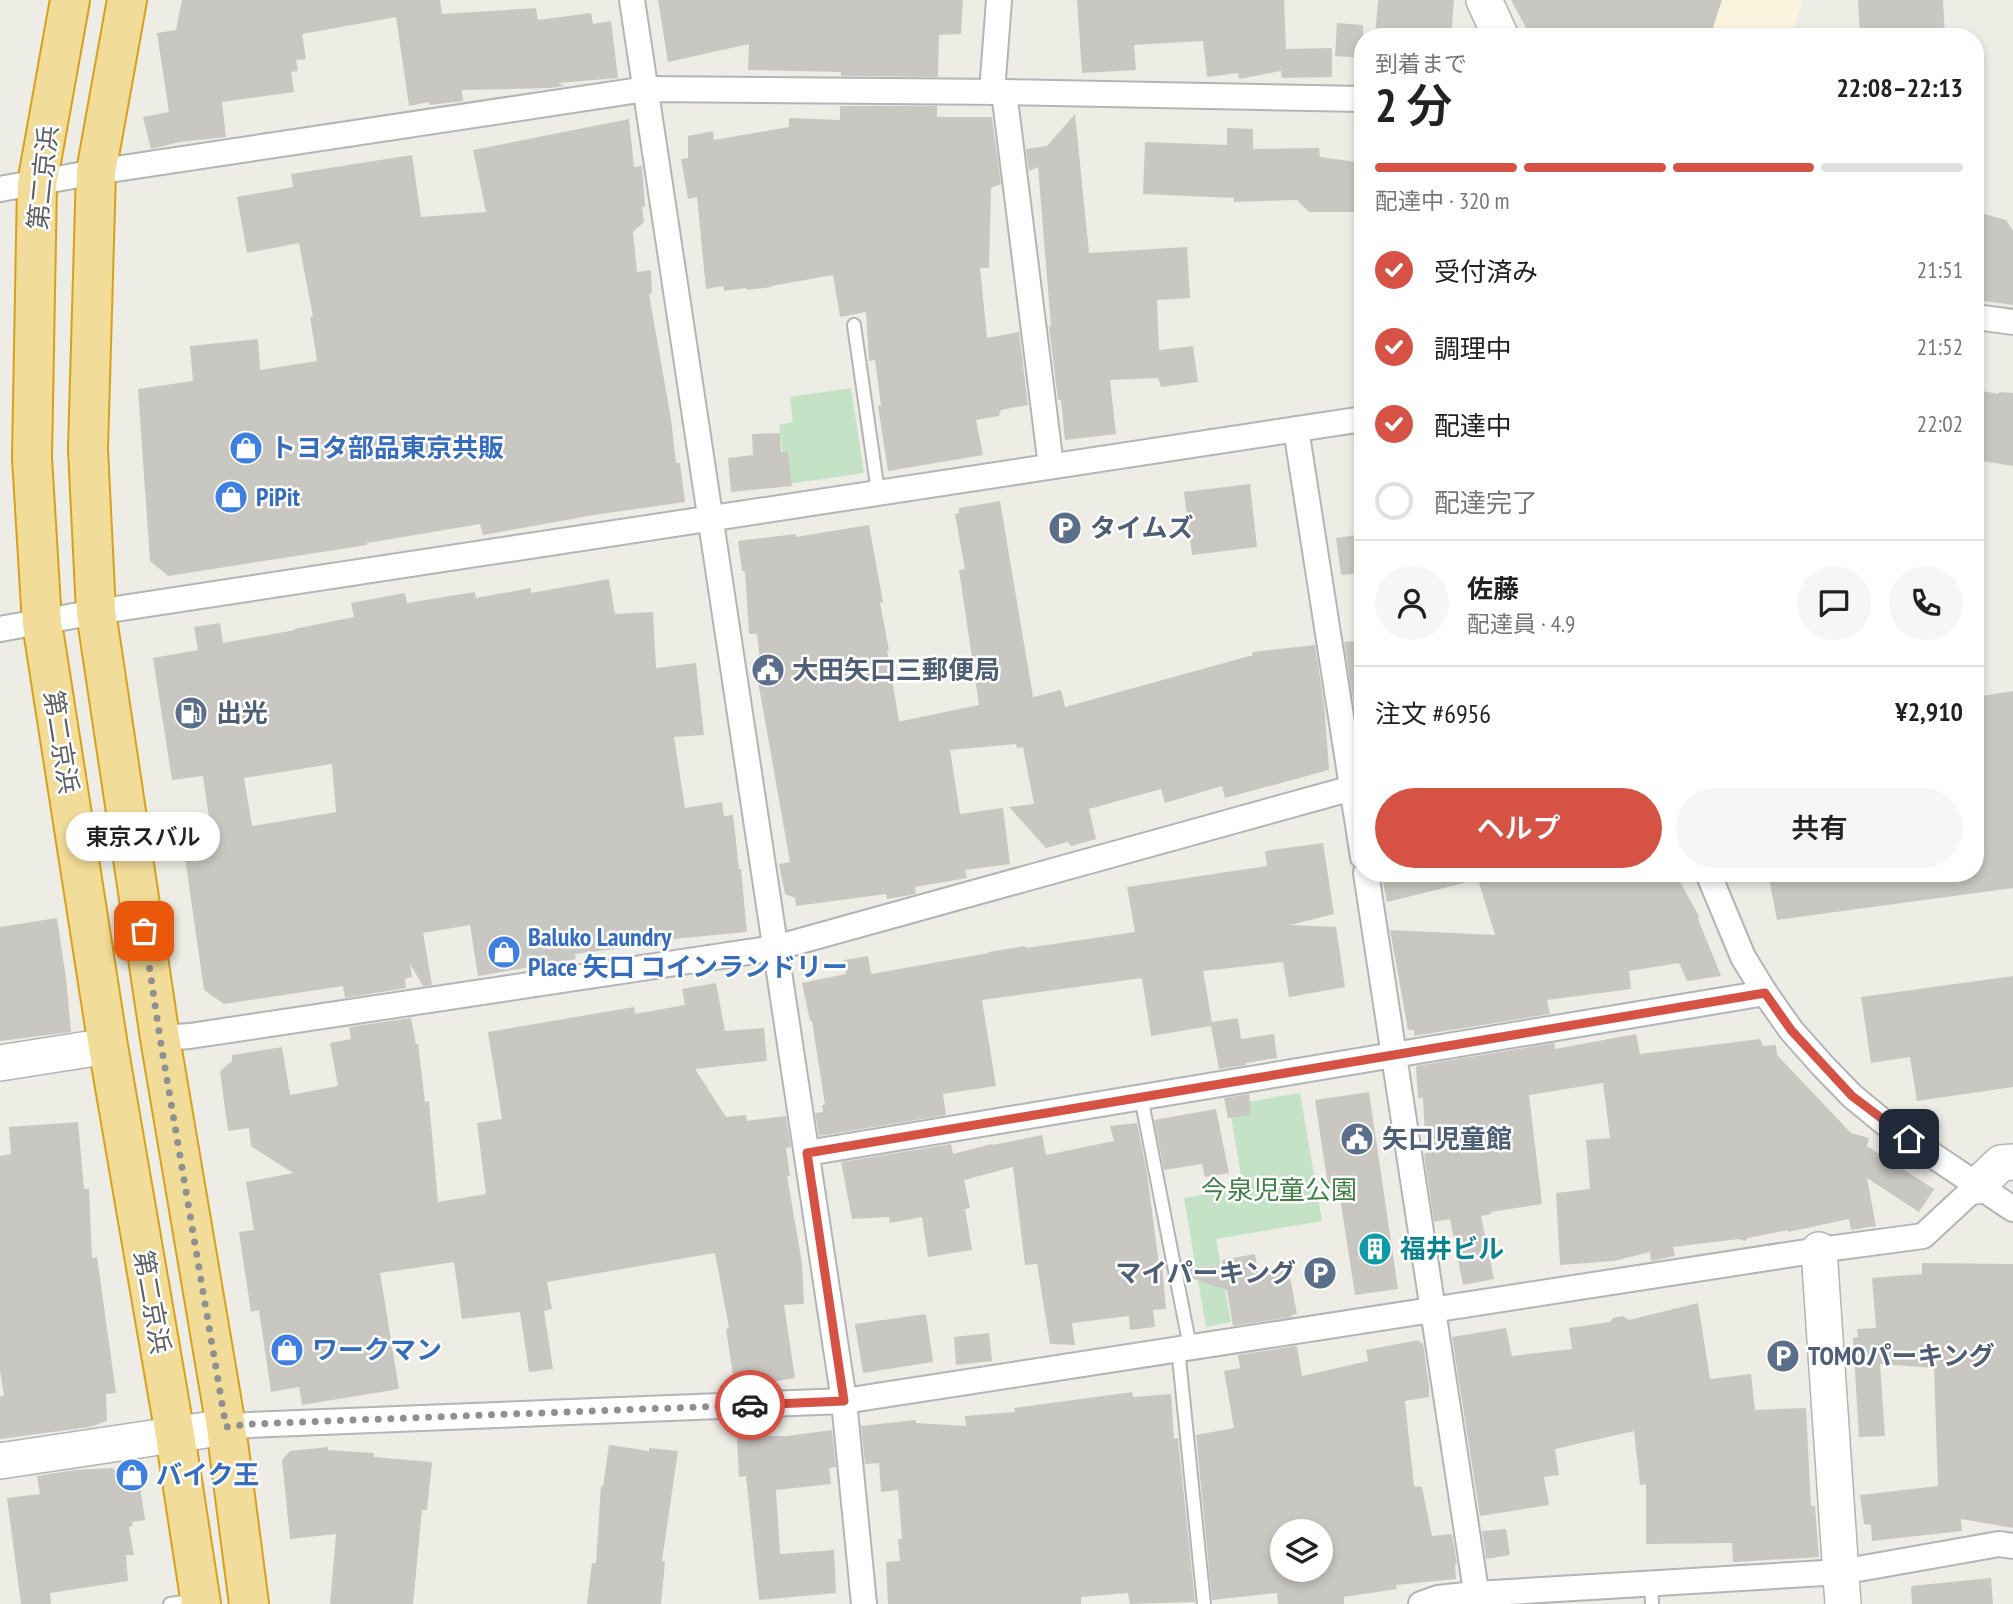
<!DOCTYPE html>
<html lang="ja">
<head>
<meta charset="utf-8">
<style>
  body { margin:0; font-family:"PT Sans Narrow","Noto Sans JP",sans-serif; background:#f6f6f6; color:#222; height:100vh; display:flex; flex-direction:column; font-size:26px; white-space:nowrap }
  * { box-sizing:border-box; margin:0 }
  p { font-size:23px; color:#767676 }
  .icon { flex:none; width:38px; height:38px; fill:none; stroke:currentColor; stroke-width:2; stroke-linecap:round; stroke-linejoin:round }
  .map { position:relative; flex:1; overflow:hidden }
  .details { position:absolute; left:1354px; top:28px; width:630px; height:854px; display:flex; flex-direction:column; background:#fff; border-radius:28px; box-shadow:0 4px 10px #0003 }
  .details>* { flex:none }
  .controls { position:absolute; left:1270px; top:1519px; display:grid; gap:14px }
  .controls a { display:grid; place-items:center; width:63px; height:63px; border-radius:50%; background:#fff; box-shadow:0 4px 10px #0003; font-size:35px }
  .pin { position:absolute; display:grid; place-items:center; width:60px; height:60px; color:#fff; margin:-30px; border-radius:14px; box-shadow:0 4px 10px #0006 }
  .courier { position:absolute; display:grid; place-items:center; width:70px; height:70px; margin:-35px; border:5px solid #d55244; border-radius:50%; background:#fff; color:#222; box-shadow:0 2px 9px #0007 }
  .bubble { position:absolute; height:49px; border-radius:24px; background:#fff; box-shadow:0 4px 10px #0003; font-size:23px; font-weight:600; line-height:49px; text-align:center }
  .summary em { font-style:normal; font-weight:600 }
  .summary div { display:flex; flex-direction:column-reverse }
  .summary { display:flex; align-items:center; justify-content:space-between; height:119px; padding:0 21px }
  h1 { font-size:46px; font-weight:600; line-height:52px }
  .bar { display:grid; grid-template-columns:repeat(4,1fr); gap:10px 7px; align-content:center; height:84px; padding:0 21px }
  .bar i { height:9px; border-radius:5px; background:#e0e0e0 }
  .bar .active { background:#d55244 }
  .bar p { grid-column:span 4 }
  .line { display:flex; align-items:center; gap:18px; padding:0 21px; border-top:2px solid #e0e0e0 }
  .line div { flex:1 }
  .round { display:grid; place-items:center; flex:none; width:74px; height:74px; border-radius:37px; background:#f6f6f6 }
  ol { padding:0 21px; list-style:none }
  li { display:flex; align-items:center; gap:21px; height:77px }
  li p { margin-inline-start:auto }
  li .icon { padding:7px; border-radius:50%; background:#d55244; color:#fff; stroke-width:4 }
  li:last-child { color:#767676 }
  li i { width:38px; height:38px; border:4px solid #e0e0e0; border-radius:50% }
  .button { display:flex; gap:14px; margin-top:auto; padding:14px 21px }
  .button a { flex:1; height:80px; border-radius:42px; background:#d55244; color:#fff; font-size:28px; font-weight:600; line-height:80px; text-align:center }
  .button a+a { background:#f6f6f6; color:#222 }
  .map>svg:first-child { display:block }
  .commercial { fill:#faf4de }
  .green { fill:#c4e2c5 }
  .building { fill:#c9c7c2; fill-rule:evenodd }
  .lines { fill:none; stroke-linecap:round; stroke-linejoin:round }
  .lane-casing { stroke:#b2b5b8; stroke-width:16 }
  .street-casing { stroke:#b2b5b8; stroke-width:28 }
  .secondary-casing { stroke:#b1b4b8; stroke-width:38 }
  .highway-casing { stroke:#d8a11b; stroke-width:42 }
  .lane { stroke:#fff; stroke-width:12 }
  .street { stroke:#fff; stroke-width:24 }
  .secondary { stroke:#fff; stroke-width:35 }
  .highway { stroke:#f1dc99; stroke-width:38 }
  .done { stroke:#8f9191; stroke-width:7; stroke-dasharray:0 12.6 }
  .route { stroke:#d55244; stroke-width:9 }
  .labels { text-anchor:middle; stroke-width:5; stroke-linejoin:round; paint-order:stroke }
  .street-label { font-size:26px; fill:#5d6064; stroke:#fff }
  .shop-label { font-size:26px; font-weight:bold; fill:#366cbe; stroke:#fff; text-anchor:start }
  .service-label { font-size:26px; font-weight:bold; fill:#4e5e75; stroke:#fff; text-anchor:start }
  .park-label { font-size:26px; fill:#3f8044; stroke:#fff }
  .culture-label { font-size:26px; font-weight:bold; fill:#0d838f; stroke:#fff; text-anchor:start }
</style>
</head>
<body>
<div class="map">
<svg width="2013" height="1604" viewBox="0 0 2013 1604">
  <rect width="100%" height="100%" fill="#edece5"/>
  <path class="commercial" d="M1596,0H1803L1791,37H1581Z"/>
  <g class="green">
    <path d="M851,388L864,473L787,484L779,425L793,422L790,397Z"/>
    <path d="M1300,1093L1322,1221L1216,1239L1231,1322L1206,1327L1184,1198L1243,1187L1229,1105Z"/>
  </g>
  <g class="building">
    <path d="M182,0H440L442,14L536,8L538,20L591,13L593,24L611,21L618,78L558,83L564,86L550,88L462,90L463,101L430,105L429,102L409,106L396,17L302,34L306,59L296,60L298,71L291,72L294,92L222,102L226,137L180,142L151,149L143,117L169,112L157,33L176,30Z"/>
    <path d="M658,0H963L961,34L939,35L938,77L841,76V72L748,70L749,44L668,62Z"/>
    <path d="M1077,0H1284L1286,49L1332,48V77L1282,78L1281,71L1239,79L1238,73L1207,77L1203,41L1134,45L1136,70L1082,73Z"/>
    <path d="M1378,0H1454L1451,37H1375Z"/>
    <path d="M1511,0H1722L1710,37H1531Z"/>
    <path d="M1858,0H1943L1945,37H1860Z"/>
    <path d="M1337,23L1363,25V58L1335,56Z"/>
    <path d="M840,106H937V117H992L1001,184L991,188L989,268H980L987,338L1019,332L1028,405L1001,410L999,416L976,420L983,455L888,471L878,406H881L875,360L869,361L866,312L840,317L833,275L771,286L772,287L747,290V288L724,291L723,286L706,289L697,197L688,199L681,159L688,158V136L713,131L714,140L789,127V118L840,120Z"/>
    <path d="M1075,114L1089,253L1187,247L1190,298L1157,300L1159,350L1193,346L1198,382L1161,387L1158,378L1110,380L1116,434L1065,440L1061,400H1058L1049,327L1051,326L1038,167L1029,171L1026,149L1047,146Z"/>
    <path d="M629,119L634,167L642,166L645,206L642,207L644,222L633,232L637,272L651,270L652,293L649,294L671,419L676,463H680L685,502L594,515L483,535L480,524L367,543V545L168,576L150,561L138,389L193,381L190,346L258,339L260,370L317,361L310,317H313L299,243L247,253L237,197L293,187L291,174L412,155L421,217L486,212L473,150Z"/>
    <path d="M1227,128L1253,129V149L1319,148L1320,157L1363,163V212H1309L1297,200L1234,202V198L1143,194L1145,142L1227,145Z"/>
    <path d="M1984,214L2006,220L2013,231V305L1976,300V248Z"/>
    <path d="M1976,390L1999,394V392L2013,393V466L1976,460Z"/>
    <path d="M780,433L781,452H788L792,486L731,492L728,458L753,455L752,434Z"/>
    <path d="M1250,484L1257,547L1192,555L1184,492Z"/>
    <path d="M1000,501L1033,697L1061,690L1065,707L1253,655L1252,652L1315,645L1324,703L1329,770L1225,798L1222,786L1165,803L1161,789L1089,809L1096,839L1071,846L1068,842L1046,848L1009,807L1034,804L1023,747L1017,748L1016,744L950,750L960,814L1003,808L1010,864L965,870L967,878L915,887L916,894L887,899L886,894L796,906L795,898L785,894L779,864L790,862L758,681H762L757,634H749L745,571H742L738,541L796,534V537L869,525L883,602L880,603L889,650H887L899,721H902L979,705L959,570L965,569L955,514L959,513V508Z"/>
    <path d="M1363,534V573L1341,575L1336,538Z"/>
    <path d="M609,579L615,614L653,612L656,668L696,663L704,735L674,737L685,808L722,802L724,816L733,815L739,869H741L747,932L663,940V943L575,954L576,959L478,976L470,925L423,933L432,985L423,986L410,964L412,977L405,979L406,988L345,998L343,986L224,1004L204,990L182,837L211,832L203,776L172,780L153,658L198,650L194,627L220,623L223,643L295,630L294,629L354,617L351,603L405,593L407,603L475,592L476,598L531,588V593ZM332,764L336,812L252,826L244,778Z"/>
    <path d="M1363,640V706L1354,705L1344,642Z"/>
    <path d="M2013,691V888L1777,920L1768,873H1976V697Z"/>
    <path d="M1323,843L1334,914L1290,925L1336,927L1345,987L1289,997L1283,962L1203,971L1212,1022L1238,1018L1241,1039L1274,1034L1277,1058L1246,1063V1065L1219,1069L1211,1026L1151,1036L1142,978L982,1000L996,1086L943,1094L946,1115L819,1136L815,1113L823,1112L822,1105H825L812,1021H810L802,983L846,974L844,960L868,956L871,974L989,953V952L1025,946L1026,948L1135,932L1127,887L1267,866L1265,851Z"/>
    <path d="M1381,873H1463L1464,883L1387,902Z"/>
    <path d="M1476,873H1675L1699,916L1698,919L1721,976L1687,981L1679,963L1629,971L1631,989L1547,1000L1550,1014L1414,1036V1030H1408L1390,930L1495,935Z"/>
    <path d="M57,918L66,978L71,1032L0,1041V927Z"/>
    <path d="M2013,976V1087L1917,1101L1910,1057L1871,1063L1861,997Z"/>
    <path d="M716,983L725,1031L764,1028L767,1061L695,1069L726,1117L746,1115L747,1121L786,1116L791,1147L786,1148L790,1176H787L802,1263L804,1304L784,1305L795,1378L735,1388L726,1329L729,1328L715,1253L547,1282L552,1309L544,1311L553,1369L529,1372L520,1312L462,1319L454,1262L380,1273L399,1389L302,1405L299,1387L271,1392L259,1310L251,1312L239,1232L254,1230L246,1182L293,1173L251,1146L249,1128L228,1131L220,1071L232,1061V1055L282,1047L290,1095L338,1086L330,1043L351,1039L349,1027L411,1018L416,1044H418L425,1102L429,1101L438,1202L486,1194L477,1123L502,1119L488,1032L634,1007L635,1014L685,1005L682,989Z"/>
    <path d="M1636,1034L1640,1054L1760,1039L1763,1046L1776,1045L1777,1055L1851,1133L1869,1138L1867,1146L1934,1189L1919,1212L1867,1178L1876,1226L1851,1230L1849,1219L1788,1232V1230L1748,1238L1745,1241L1739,1239L1673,1247L1675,1256L1651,1261L1650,1252L1614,1261L1560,1265L1556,1193L1590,1189L1586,1140L1610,1138L1603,1083L1529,1095L1542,1204L1491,1212V1214L1481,1216L1494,1279L1463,1285L1450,1219L1434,1222L1424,1154H1426L1423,1098H1418L1416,1066L1554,1043L1555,1049Z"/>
    <path d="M1369,1092L1398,1289L1355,1295L1338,1184L1328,1186L1315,1100Z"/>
    <path d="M1249,1094L1251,1115L1228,1118L1224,1098Z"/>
    <path d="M1216,1109L1229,1173L1205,1177L1202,1164L1164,1170L1154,1120Z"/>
    <path d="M78,1122L84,1189H89L92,1258L97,1257L116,1393L106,1394L107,1421L90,1427L0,1439V1396H4L0,1370V1156L11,1154L9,1127Z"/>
    <path d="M1137,1123L1147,1173L1159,1265H1162L1166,1309L1153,1310L1155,1327L1130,1330L1129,1316L1072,1323L1075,1345L1050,1344L1037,1264L1025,1265L1013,1167L964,1180L970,1208L965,1209L972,1250L928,1257L922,1217L890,1223L889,1217L852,1219L841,1162L951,1144L953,1154L992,1144L993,1145L1042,1135L1046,1155L1114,1141L1110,1126Z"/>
    <path d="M1255,1254L1258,1272L1288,1267L1297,1314L1291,1315L1292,1317L1233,1326L1227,1290L1185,1276L1183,1268L1223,1266L1222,1260Z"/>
    <path d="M1922,1263L2013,1264V1528L1961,1519L1962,1531L1872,1541L1871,1525L1864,1524L1860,1495L1938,1486L1934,1368L1880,1364L1885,1436L1859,1437L1853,1338L1858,1337L1857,1329L1876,1328L1872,1278L1922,1274Z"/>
    <path d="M1698,1303L1710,1379L1751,1374L1755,1410L1806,1408L1811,1506H1815L1819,1557L1733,1562L1732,1543L1646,1544V1484L1640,1485L1634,1431L1555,1449L1559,1475L1544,1477L1549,1505L1480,1516L1452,1337L1506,1328L1512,1356L1572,1349L1569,1328L1610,1322L1613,1318L1623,1316L1629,1320Z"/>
    <path d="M926,1314L933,1362L863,1373L855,1324Z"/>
    <path d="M989,1333L992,1361L956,1365L954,1337Z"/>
    <path d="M1419,1340L1420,1343H1423L1429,1386V1397L1405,1401L1414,1486L1422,1487L1432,1536L1452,1534L1457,1564L1455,1565L1456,1579L1396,1585L1397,1589L1344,1597V1604H1278L1277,1593L1212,1600L1196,1435L1234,1428L1224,1371L1240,1368L1238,1355L1297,1346L1302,1376L1368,1361L1366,1350ZM1283,1531H1321V1570H1283Z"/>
    <path d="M1132,1392L1133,1397L1171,1394L1174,1439L1178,1438L1195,1602L1130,1604L1128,1593L1081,1597V1604H888L886,1562L900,1561L898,1539H902L898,1490L881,1492L879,1463L865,1464L861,1426L915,1420L916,1423L966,1426L965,1416L1015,1412L1014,1408Z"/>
    <path d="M736,1420L755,1436H787L832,1430L836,1467L829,1468L831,1484L776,1490L780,1554L834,1550L836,1593L759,1600L746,1476L739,1477Z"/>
    <path d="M609,1445L649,1451V1448L678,1451L662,1561L665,1562L661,1604H587L592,1563H596L601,1486H603Z"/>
    <path d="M328,1447V1450L374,1453V1457L432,1462L427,1510H422L413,1604H330L336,1534L290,1539L282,1460L290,1451Z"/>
    <path d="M112,1468L130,1480L139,1479L145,1520L132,1522L133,1526L129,1527L134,1555H126L128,1581L50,1593L51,1604H21L7,1498L40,1494L37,1476L74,1470Z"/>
    <path d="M1506,1529L1510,1555L1486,1559L1482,1531Z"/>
    <path d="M1991,1578L1993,1604H1912L1911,1586Z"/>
  </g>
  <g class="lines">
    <defs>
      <g id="lane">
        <path d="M854,325L878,492"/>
        <path d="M1141,1097L1190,1347"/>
        <path d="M1178,1348L1204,1604"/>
        <path d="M1651,1584L1652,1604"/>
        <path d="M170,1604L198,1600"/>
      </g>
      <g id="street">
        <path d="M632,0L844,1401L864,1604"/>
        <path d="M992,92L999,0"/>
        <path d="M1004,92L1051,466"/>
        <path d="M0,189L96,172L646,89L1004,92L1363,99"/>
        <path d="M1976,317L2013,322"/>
        <path d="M1296,429L1363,857"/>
        <path d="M0,629L96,612L1363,419"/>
        <path d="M1366,873L1478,1604"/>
        <path d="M1708,873L1743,957L1765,993L1791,1030L1822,1065L1852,1096L1886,1124L2013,1209"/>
        <path d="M160,1038L190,1036L775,948L1363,785"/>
        <path d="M807,1153L1765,993"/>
        <path d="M226,1427L250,1425L844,1401L1819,1250L1923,1236L1977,1186"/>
        <path d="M1421,1604L1438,1598L1475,1594L1841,1572L1999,1544L2013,1546"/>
      </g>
      <g id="secondary">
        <path d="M1484,0L1501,37"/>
        <path d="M0,1063L108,1046"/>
        <path d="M1977,1186L2001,1163L2013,1162"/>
        <path d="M1819,1250L1843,1604"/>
        <path d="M0,1461L226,1427"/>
      </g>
      <g id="highway">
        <path d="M70,0L37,184L32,458L42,623L108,1046L175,1435L201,1604"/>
        <path d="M127,0L96,172L88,449L96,612L160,1038L226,1427L249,1604"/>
      </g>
    </defs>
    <use href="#lane" class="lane-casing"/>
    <use href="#street" class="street-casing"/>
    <use href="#secondary" class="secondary-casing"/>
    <use href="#highway" class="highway-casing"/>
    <use href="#lane" class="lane"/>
    <use href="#street" class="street"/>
    <use href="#secondary" class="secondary"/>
    <use href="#highway" class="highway"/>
  </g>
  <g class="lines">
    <path class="done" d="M144,931L160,1038L226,1427L250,1424L750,1405"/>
    <path class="route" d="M750,1405L844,1401L807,1153L1765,993L1791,1030L1852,1096L1909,1139"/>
  </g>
  <defs>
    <symbol id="shop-disc" viewBox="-11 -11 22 22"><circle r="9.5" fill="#3f7fe0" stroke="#fff"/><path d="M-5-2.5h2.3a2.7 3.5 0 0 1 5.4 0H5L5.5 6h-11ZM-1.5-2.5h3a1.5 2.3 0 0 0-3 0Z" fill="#fff"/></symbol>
    <symbol id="parking-disc" viewBox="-11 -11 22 22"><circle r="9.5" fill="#5c6f8a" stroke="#fff"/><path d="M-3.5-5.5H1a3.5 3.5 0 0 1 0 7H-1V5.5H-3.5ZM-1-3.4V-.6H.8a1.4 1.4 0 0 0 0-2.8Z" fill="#fff"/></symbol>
    <symbol id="civic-disc" viewBox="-11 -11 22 22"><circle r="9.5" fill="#5c6f8a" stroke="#fff"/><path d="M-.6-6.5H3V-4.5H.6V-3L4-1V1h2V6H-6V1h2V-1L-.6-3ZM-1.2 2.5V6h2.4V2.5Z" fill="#fff"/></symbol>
    <symbol id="fuel-disc" viewBox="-11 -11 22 22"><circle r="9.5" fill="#5c6f8a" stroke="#fff"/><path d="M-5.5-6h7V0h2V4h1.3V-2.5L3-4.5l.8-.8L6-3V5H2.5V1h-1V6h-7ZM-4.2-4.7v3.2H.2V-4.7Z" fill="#fff"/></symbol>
    <symbol id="building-disc" viewBox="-11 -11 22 22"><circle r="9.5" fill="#0f9aa8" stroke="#fff"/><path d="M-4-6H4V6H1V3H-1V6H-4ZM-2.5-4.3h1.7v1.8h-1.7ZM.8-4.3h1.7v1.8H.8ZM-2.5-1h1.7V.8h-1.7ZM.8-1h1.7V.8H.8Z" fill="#fff"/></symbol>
  </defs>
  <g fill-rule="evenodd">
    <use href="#shop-disc" x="227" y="429" width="38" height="38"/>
    <use href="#shop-disc" x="212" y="478" width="38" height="38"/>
    <use href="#parking-disc" x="1046" y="509" width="38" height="38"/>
    <use href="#civic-disc" x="749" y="651" width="38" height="38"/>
    <use href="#fuel-disc" x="172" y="694" width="38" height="38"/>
    <use href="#shop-disc" x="485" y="933" width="38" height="38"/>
    <use href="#civic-disc" x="1338" y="1120" width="38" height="38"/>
    <use href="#building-disc" x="1356" y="1230" width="38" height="38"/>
    <use href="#parking-disc" x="1301" y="1254" width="38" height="38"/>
    <use href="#shop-disc" x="268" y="1331" width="38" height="38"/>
    <use href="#parking-disc" x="1764" y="1337" width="38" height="38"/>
    <use href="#shop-disc" x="113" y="1456" width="38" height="38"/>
  </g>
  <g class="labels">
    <g class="street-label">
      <text transform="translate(43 178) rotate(-84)" y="9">第二京浜</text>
      <text transform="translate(61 742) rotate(81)" y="9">第二京浜</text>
      <text transform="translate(152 1302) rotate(80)" y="9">第二京浜</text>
    </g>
    <g class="shop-label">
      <text x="270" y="457">トヨタ部品東京共販</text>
      <text x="256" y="506">PiPit</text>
      <text x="528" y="946">Baluko Laundry<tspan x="528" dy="30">Place 矢口 コインランドリー</tspan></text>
      <text x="312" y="1359">ワークマン</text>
      <text x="156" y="1484">バイク王</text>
    </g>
    <g class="service-label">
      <text x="1090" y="537">タイムズ</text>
      <text x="792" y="679">大田矢口三郵便局</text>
      <text x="216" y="722">出光</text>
      <text x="1382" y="1148">矢口児童館</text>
      <text x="1296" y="1282" text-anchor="end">マイパーキング</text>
      <text x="1808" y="1365">TOMOパーキング</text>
    </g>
    <g class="park-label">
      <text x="1279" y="1199">今泉児童公園</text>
    </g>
    <g class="culture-label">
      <text x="1400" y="1258">福井ビル</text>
    </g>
  </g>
</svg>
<div class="controls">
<a><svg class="icon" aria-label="layers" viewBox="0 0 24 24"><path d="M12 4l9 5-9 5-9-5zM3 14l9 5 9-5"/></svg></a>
</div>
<div class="pin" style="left:144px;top:931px;background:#ea580c"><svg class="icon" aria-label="bag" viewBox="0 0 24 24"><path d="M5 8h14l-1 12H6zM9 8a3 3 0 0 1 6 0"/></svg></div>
<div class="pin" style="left:1909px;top:1139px;background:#1f2937"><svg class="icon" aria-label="home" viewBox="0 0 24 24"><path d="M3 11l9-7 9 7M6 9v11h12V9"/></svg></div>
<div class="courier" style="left:750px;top:1405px"><svg class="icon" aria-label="car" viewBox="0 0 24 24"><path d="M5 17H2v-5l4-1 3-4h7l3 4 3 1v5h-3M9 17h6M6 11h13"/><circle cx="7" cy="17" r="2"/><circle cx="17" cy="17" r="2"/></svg></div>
<div class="bubble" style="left:66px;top:812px;width:154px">東京スバル</div>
<section class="details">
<div class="summary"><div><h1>2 分</h1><p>到着まで</p></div><em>22:08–22:13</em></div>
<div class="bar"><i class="active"></i><i class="active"></i><i class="active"></i><i></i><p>配達中 · 320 m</p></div>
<ol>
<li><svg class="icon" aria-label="check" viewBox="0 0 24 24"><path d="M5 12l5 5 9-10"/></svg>受付済み<p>21:51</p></li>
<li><svg class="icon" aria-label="check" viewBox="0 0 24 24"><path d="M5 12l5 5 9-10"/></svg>調理中<p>21:52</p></li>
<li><svg class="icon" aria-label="check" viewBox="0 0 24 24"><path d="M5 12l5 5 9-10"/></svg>配達中<p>22:02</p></li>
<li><i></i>配達完了</li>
</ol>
<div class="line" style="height:126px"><a class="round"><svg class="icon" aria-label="person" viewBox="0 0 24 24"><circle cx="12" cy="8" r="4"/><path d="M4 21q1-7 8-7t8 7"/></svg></a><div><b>佐藤</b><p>配達員 · 4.9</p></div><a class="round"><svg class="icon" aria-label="chat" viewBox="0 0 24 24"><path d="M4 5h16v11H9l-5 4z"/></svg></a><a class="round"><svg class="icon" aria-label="phone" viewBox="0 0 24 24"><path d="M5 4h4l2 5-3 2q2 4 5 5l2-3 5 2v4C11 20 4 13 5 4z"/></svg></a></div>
<div class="line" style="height:91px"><div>注文 #6956</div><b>¥2,910</b></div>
<div class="button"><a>ヘルプ</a><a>共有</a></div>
</section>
</div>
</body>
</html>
